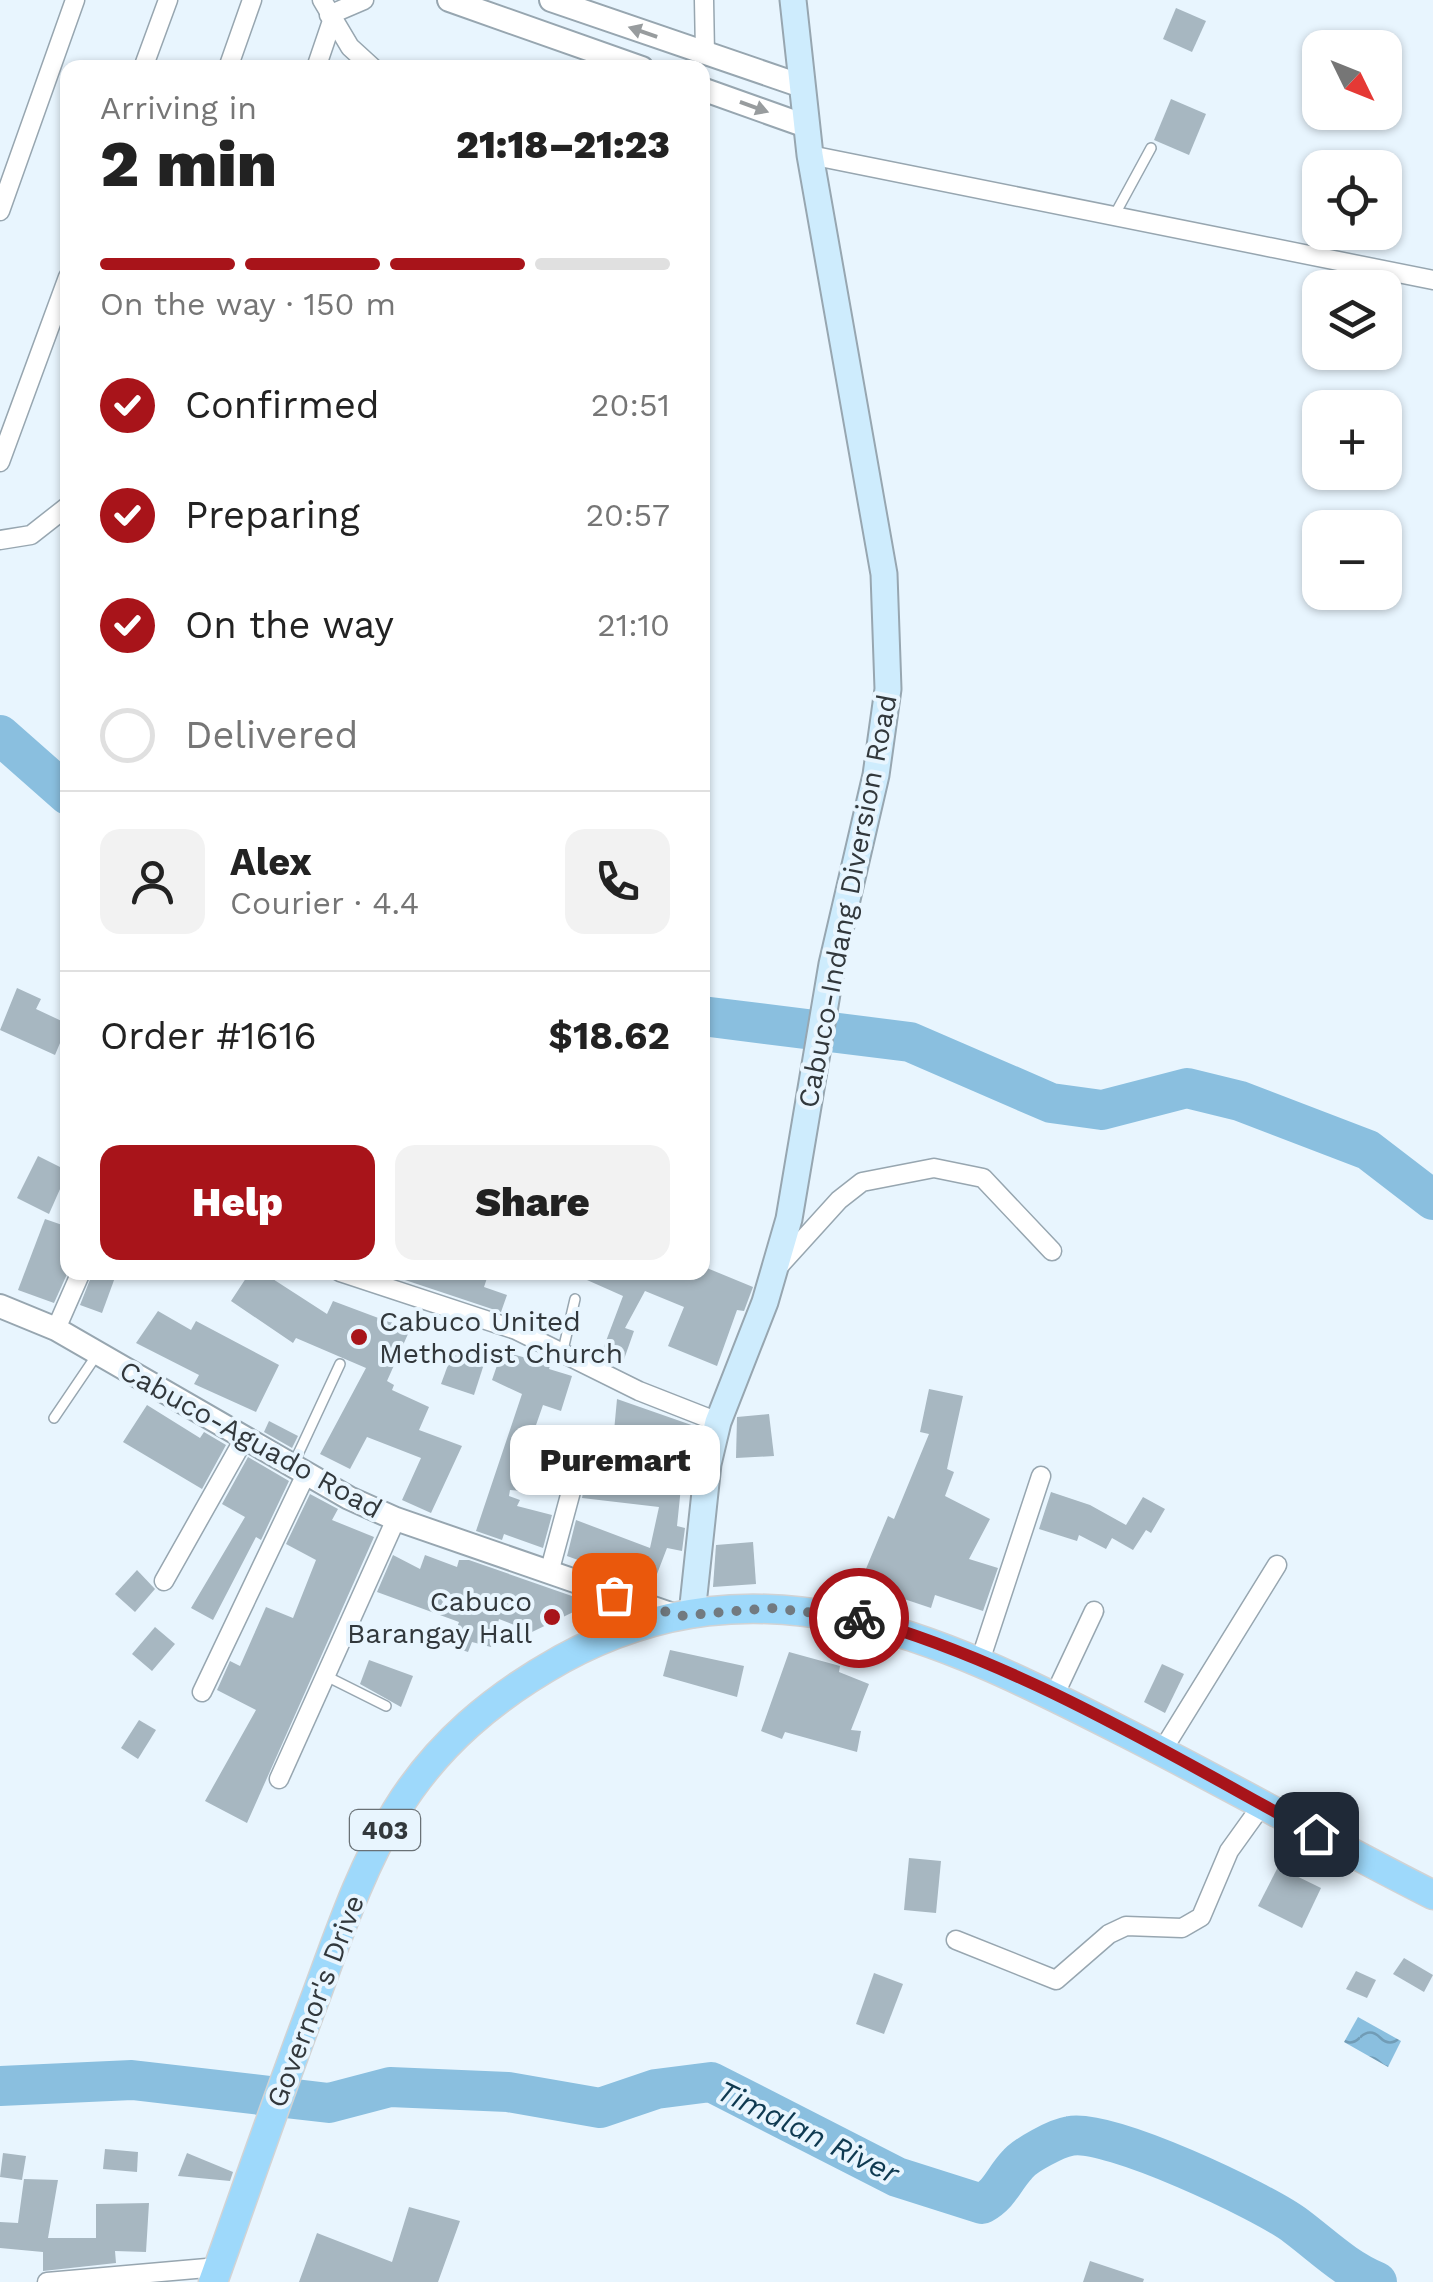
<!DOCTYPE html>
<html lang="en">
<head>
<meta charset="utf-8">
<style>
  body { margin:0; font-family:"Work Sans",sans-serif; background:#f2f2f2; color:#222; height:100vh; display:flex; flex-direction:column; font-size:38px; white-space:nowrap }
  * { box-sizing:border-box; margin:0 }
  p { font-size:32px; color:#767676 }
  .icon { flex:none; width:55px; height:55px; fill:none; stroke:currentColor; stroke-width:2; stroke-linecap:round; stroke-linejoin:round }
  .map { position:relative; flex:1; overflow:hidden }
  .drawer { position:absolute; left:60px; top:60px; width:650px; height:1220px; display:flex; flex-direction:column; background:#fff; border-radius:20px; box-shadow:0 2px 8px #0004 }
  .drawer>* { flex:none }
  .needle { width:65px; rotate:133deg }
  .tools { position:absolute; left:1302px; top:30px; display:grid; gap:20px }
  .tools a { display:grid; place-items:center; width:100px; height:100px; border-radius:20px; background:#fff; box-shadow:0 2px 8px #0004; font-size:50px }
  .pin { position:absolute; display:grid; place-items:center; width:85px; height:85px; color:#fff; margin:-42px; border-radius:20px; box-shadow:0 5px 15px #0006 }
  .courier { position:absolute; display:grid; place-items:center; width:100px; height:100px; margin:-50px; border:8px solid #a8141a; border-radius:50%; background:#fff; color:#222; box-shadow:0 2px 12px #0007 }
  .bubble { position:absolute; height:70px; border-radius:20px; background:#fff; box-shadow:0 2px 8px #0004; font-size:32px; font-weight:800; line-height:70px; text-align:center }
  .head em { font-style:normal; font-weight:800 }
  .head div { display:flex; flex-direction:column-reverse }
  .head { display:flex; align-items:center; justify-content:space-between; height:170px; padding:0 40px }
  h1 { font-size:65px; font-weight:800; line-height:75px }
  .bar { display:grid; grid-template-columns:repeat(4,1fr); gap:15px 10px; align-content:center; height:120px; padding:0 40px }
  .bar i { height:12px; border-radius:8px; background:#e0e0e0 }
  .bar .on { background:#a8141a }
  .bar p { grid-column:span 4 }
  .line { display:flex; align-items:center; gap:25px; padding:0 40px; border-top:2px solid #e0e0e0 }
  .line div { flex:1 }
  .round { display:grid; place-items:center; flex:none; width:105px; height:105px; border-radius:20px; background:#f2f2f2 }
  ol { padding:0 40px; list-style:none }
  li { display:flex; align-items:center; gap:30px; height:110px }
  li p { margin-inline-start:auto }
  li .icon { padding:10px; border-radius:50%; background:#a8141a; color:#fff; stroke-width:4 }
  li:last-child { color:#767676 }
  li i { width:55px; height:55px; border:5px solid #e0e0e0; border-radius:50% }
  .primary-button { display:flex; gap:20px; margin-top:auto; padding:20px 40px }
  .primary-button a { flex:1; height:115px; border-radius:20px; background:#a8141a; color:#fff; font-size:40px; font-weight:800; line-height:115px; text-align:center }
  .primary-button a+a { background:#f2f2f2; color:#222 }
  .map>svg:first-child { display:block }
  .water { fill:url(#water-waves) }
  .lines { fill:none; stroke-linecap:round; stroke-linejoin:round }
  .river { stroke:#8abfdf; stroke-width:40 }
  .building { fill:#a7b7c1 }
  .service-casing { stroke:#97a6b0; stroke-width:12 }
  .minor-casing { stroke:#97a6b0; stroke-width:21 }
  .tertiary-casing { stroke:#97a6b0; stroke-width:26 }
  .secondary-casing { stroke:#97a6b0; stroke-width:29 }
  .primary-casing { stroke:#d2d3d4; stroke-width:31 }
  .service { stroke:#fff; stroke-width:9 }
  .minor { stroke:#fff; stroke-width:18 }
  .tertiary { stroke:#fff; stroke-width:22 }
  .secondary { stroke:#ceecfd; stroke-width:25 }
  .primary { stroke:#9ed9fb; stroke-width:28 }
  .oneway { fill:#989c9e }
  .done { stroke:#727a80; stroke-width:10; stroke-dasharray:0 18 }
  .route { stroke:#a8141a; stroke-width:12 }
  .poi-dot { fill:#a8141a; stroke:#e8f5fe; stroke-width:4 }
  .labels { text-anchor:middle; stroke-width:8; stroke-linejoin:round; paint-order:stroke }
  .shield { fill:#e8f5fe; stroke:#697176; stroke-width:2.5 }
  .shield-label { font-size:25px; font-weight:bold; fill:#32383c }
  .street-label { font-size:28px; fill:#32383c; stroke:#e8f5fe }
  .poi-label { font-size:28px; fill:#32383c; stroke:#e8f5fe; text-anchor:start }
  .water-label { font-size:30px; font-style:italic; fill:#0f3a51; stroke:#e8f5fe }
</style>
</head>
<body>
<div class="map">
<svg width="1433" height="2282" viewBox="0 0 1433 2282">
  <defs>
    <pattern id="water-waves" width="16" height="10" patternUnits="userSpaceOnUse" patternTransform="scale(2.5)"><rect width="16" height="10" fill="#8abfdf"/><path d="M0 5q4-4 8 0t8 0" fill="none" stroke="#719cb6"/></pattern>
  </defs>
  <rect width="100%" height="100%" fill="#e8f5fe"/>
  <path class="water" d="M1358,2017L1401,2041L1388,2067L1344,2042Z"/>
  <g class="lines">
    <g class="river">
      <path d="M0,735L68,795"/>
      <path d="M702,1016L910,1042L1051,1103L1102,1110L1187,1088L1240,1101L1368,1150L1433,1200"/>
      <path d="M0,2086L132,2080L329,2103L390,2087L508,2092L600,2108L656,2089L711,2082L897,2177L982,2204C1001,2193 1003,2180 1017,2165C1025,2155 1057,2138 1070,2136C1108,2128 1263,2201 1296,2226C1324,2247 1344,2268 1377,2282"/>
    </g>
  </g>
  <g class="building">
    <path d="M1176,8L1206,21L1192,52L1163,39Z"/>
    <path d="M1171,99L1206,114L1189,155L1154,140Z"/>
    <path d="M17,988L41,999L36,1009L68,1024L55,1055L0,1030Z"/>
    <path d="M38,1156L68,1171L49,1214L17,1198Z"/>
    <path d="M45,1219L68,1227V1272L54,1303L18,1290Z"/>
    <path d="M702,1266L753,1287L744,1311L737,1310L717,1366L668,1346L684,1307L645,1291L625,1328L634,1331L622,1365L600,1357L623,1296L569,1272H702Z"/>
    <path d="M93,1272H117L102,1313L80,1305Z"/>
    <path d="M250,1272H262L327,1314L333,1301L389,1322L412,1325L387,1381L394,1385L392,1390L429,1407L419,1430L462,1446L431,1513L402,1500L421,1458L367,1437L350,1469L320,1454L366,1368L296,1338L293,1343L231,1301Z"/>
    <path d="M381,1272H489L484,1287L507,1295L501,1312Z"/>
    <path d="M158,1311L191,1330L196,1321L279,1365L256,1412L194,1384L199,1375L136,1343Z"/>
    <path d="M502,1351L526,1358L528,1355L550,1366L549,1369L572,1376L561,1411L543,1405L528,1448L537,1451L523,1491L510,1490L509,1496L520,1500L517,1506L552,1515L543,1548L504,1534L502,1540L476,1531L522,1394L492,1380Z"/>
    <path d="M452,1354L484,1364L474,1395L441,1384Z"/>
    <path d="M929,1389L963,1396L947,1469L954,1472L945,1496L990,1519L969,1559L998,1568L983,1611L935,1595L931,1608L901,1598L898,1605L858,1588L888,1516L894,1519L929,1434L920,1432Z"/>
    <path d="M617,1399L700,1428L692,1462L653,1451L654,1445L613,1442Z"/>
    <path d="M147,1405L200,1438L204,1432L226,1445L202,1489L123,1442Z"/>
    <path d="M769,1414L774,1456L736,1458L737,1417Z"/>
    <path d="M269,1421L298,1436L292,1448L264,1432Z"/>
    <path d="M582,1445L614,1449L610,1479L681,1487L677,1526L685,1528L682,1551L667,1548L652,1587L567,1556L576,1520L650,1548L659,1507L582,1498L585,1482L579,1473Z"/>
    <path d="M248,1457L289,1481L261,1540L256,1537L213,1620L191,1608L245,1517L222,1504Z"/>
    <path d="M1051,1492L1090,1505L1126,1525L1143,1497L1165,1509L1151,1533L1146,1530L1133,1550L1112,1538L1106,1549L1079,1535L1077,1541L1039,1529Z"/>
    <path d="M310,1494L338,1509L332,1520L374,1537L247,1823L205,1801L256,1710L217,1690L230,1661L240,1666L266,1607L293,1618L316,1560L286,1544Z"/>
    <path d="M753,1542L756,1584L713,1587L716,1545Z"/>
    <path d="M393,1555L420,1569L425,1555L457,1567L459,1560H469L592,1603L532,1632L499,1619L491,1647L472,1642L468,1652L450,1646L459,1622L377,1592Z"/>
    <path d="M137,1570L155,1589L135,1612L115,1594Z"/>
    <path d="M155,1627L175,1644L152,1671L132,1654Z"/>
    <path d="M670,1650L744,1666L737,1697L663,1676Z"/>
    <path d="M789,1652L840,1666L839,1672L869,1684L851,1730L861,1731L857,1752L785,1732L782,1739L761,1731Z"/>
    <path d="M369,1660L413,1676L401,1707L360,1684Z"/>
    <path d="M1162,1664L1184,1674L1165,1713L1144,1702Z"/>
    <path d="M139,1720L156,1730L138,1759L121,1748Z"/>
    <path d="M909,1858L941,1861L936,1913L904,1910Z"/>
    <path d="M1278,1867L1321,1888L1302,1928L1258,1906Z"/>
    <path d="M1404,1958L1433,1975L1424,1992L1393,1974Z"/>
    <path d="M1356,1971L1376,1980L1367,1998L1346,1989Z"/>
    <path d="M874,1973L903,1984L884,2034L856,2024Z"/>
    <path d="M105,2149L138,2152L137,2172L103,2169Z"/>
    <path d="M3,2153L26,2156L22,2180L0,2177Z"/>
    <path d="M187,2153L233,2172L230,2181L178,2176Z"/>
    <path d="M24,2179L58,2180L48,2238H96V2204L149,2203L146,2252L115,2251L116,2263L43,2271V2252L0,2248V2222L18,2223Z"/>
    <path d="M409,2207L460,2221L438,2282H299L317,2233L392,2262Z"/>
    <path d="M1090,2261L1144,2279L1143,2282H1083Z"/>
  </g>
  <g class="lines">
    <defs>
      <g id="service">
        <path d="M1114,216L1151,148"/>
        <path d="M563,1350L575,1299"/>
        <path d="M54,1418L96,1356"/>
        <path d="M293,1465L340,1364"/>
        <path d="M326,1676L386,1706"/>
      </g>
      <g id="minor">
        <path d="M322,0L350,47L373,68"/>
        <path d="M704,0L705,53"/>
        <path d="M329,15L364,0"/>
        <path d="M143,68L168,0"/>
        <path d="M228,68L252,0"/>
        <path d="M316,68L332,21"/>
        <path d="M810,155L1433,280"/>
        <path d="M0,211L75,0"/>
        <path d="M0,462L68,277"/>
        <path d="M0,540L31,535L68,506"/>
        <path d="M780,1265L839,1200L862,1182L934,1168L983,1178L1052,1251"/>
        <path d="M340,1272L516,1330L639,1391L718,1422"/>
        <path d="M56,1329L81,1272"/>
        <path d="M549,1573L573,1484"/>
        <path d="M164,1581L244,1439"/>
        <path d="M980,1661L1041,1476"/>
        <path d="M202,1692L305,1476"/>
        <path d="M1054,1696L1094,1611"/>
        <path d="M1162,1751L1277,1565"/>
        <path d="M279,1779L396,1519"/>
        <path d="M956,1940L1056,1980L1109,1934L1126,1926L1182,1928L1201,1917L1229,1851L1262,1805"/>
        <path d="M47,2282L218,2267"/>
      </g>
      <g id="tertiary">
        <path d="M449,0L642,68"/>
        <path d="M551,0L802,86"/>
        <path d="M702,89L806,126"/>
        <path d="M0,1306L56,1329L349,1498L396,1519L679,1617"/>
      </g>
      <path id="secondary" d="M692,1614L708,1464L718,1422L765,1302L789,1219L832,964L876,775L888,689L884,574L810,155L793,0"/>
      <path id="primary" d="M213,2282C247,2187 280,2091 316,1996C339,1934 361,1868 396,1811C437,1744 494,1697 562,1659C761,1551 938,1637 1120,1730C1225,1783 1328,1842 1433,1895"/>
    </defs>
    <use href="#service" class="service-casing"/>
    <use href="#minor" class="minor-casing"/>
    <use href="#tertiary" class="tertiary-casing"/>
    <use href="#secondary" class="secondary-casing"/>
    <use href="#primary" class="primary-casing"/>
    <use href="#service" class="service"/>
    <use href="#minor" class="minor"/>
    <use href="#tertiary" class="tertiary"/>
    <use href="#secondary" class="secondary"/>
    <use href="#primary" class="primary"/>
  </g>
  <defs><path id="oneway-solid" d="M-6-.8H1V-3.2L6.5 0L1 3.2V.8H-6Z" transform="scale(2.5)"/></defs>
  <g class="oneway">
    <use href="#oneway-solid" transform="translate(643 32) rotate(-161)"/>
    <use href="#oneway-solid" transform="translate(754 107) rotate(20)"/>
  </g>
  <g class="lines">
    <path class="done" d="M614,1595L679,1616L771,1608L859,1618"/>
    <path class="route" d="M859,1618C1021,1663 1170,1755 1316,1834"/>
  </g>
  <g class="poi-dot">
    <circle cx="359" cy="1337" r="10"/>
    <circle cx="552" cy="1617" r="10"/>
  </g>
  <g class="labels">
    <rect class="shield" x="350" y="1810" width="70" height="40" rx="8"/>
    <g class="shield-label">
      <text x="385" y="1839">403</text>
    </g>
    <g class="street-label">
      <text transform="translate(847 901) rotate(-79)" y="10">Cabuco-Indang Diversion Road</text>
      <text transform="translate(251 1439) rotate(29)" y="10">Cabuco-Aguado Road</text>
      <text transform="translate(315 2001) rotate(-69)" y="10">Governor's Drive</text>
    </g>
    <g class="poi-label">
      <text x="379" y="1331">Cabuco United<tspan x="379" dy="32">Methodist Church</tspan></text>
      <text x="532" y="1611" text-anchor="end">Cabuco<tspan x="532" dy="32">Barangay Hall</tspan></text>
    </g>
    <g class="water-label">
      <text transform="translate(808 2132) rotate(26)" y="10">Timalan River</text>
    </g>
  </g>
</svg>
<div class="tools">
<a><svg class="needle" viewBox="-14 -14 28 28"><path d="M0-13l5 13h-10z" fill="#e53935"/><path d="M0 13l5-13h-10z" fill="#767676"/></svg></a>
<a><svg class="icon" aria-label="locate" viewBox="0 0 24 24"><circle cx="12" cy="12" r="6"/><path d="M12 2v4M12 18v4M2 12h4M18 12h4"/></svg></a>
<a><svg class="icon" aria-label="layers" viewBox="0 0 24 24"><path d="M12 4l9 5-9 5-9-5zM3 14l9 5 9-5"/></svg></a>
<a>+</a>
<a>−</a>
</div>
<div class="pin" style="left:614px;top:1595px;background:#ea580c"><svg class="icon" aria-label="bag" viewBox="0 0 24 24"><path d="M5 8h14l-1 12H6zM9 8a3 3 0 0 1 6 0"/></svg></div>
<div class="pin" style="left:1316px;top:1834px;background:#1f2937"><svg class="icon" aria-label="home" viewBox="0 0 24 24"><path d="M3 11l9-7 9 7M6 9v11h12V9"/></svg></div>
<div class="courier" style="left:859px;top:1618px"><svg class="icon" aria-label="bike" viewBox="0 0 24 24"><circle cx="6" cy="16" r="4"/><circle cx="18" cy="16" r="4"/><path d="M6 16l4-8h5l3 8M10 8l3 8H6M13 5h3"/></svg></div>
<div class="bubble" style="left:510px;top:1425px;width:210px">Puremart</div>
<section class="drawer">
<div class="head"><div><h1>2 min</h1><p>Arriving in</p></div><em>21:18–21:23</em></div>
<div class="bar"><i class="on"></i><i class="on"></i><i class="on"></i><i></i><p>On the way · 150 m</p></div>
<ol>
<li><svg class="icon" aria-label="check" viewBox="0 0 24 24"><path d="M5 12l5 5 9-10"/></svg>Confirmed<p>20:51</p></li>
<li><svg class="icon" aria-label="check" viewBox="0 0 24 24"><path d="M5 12l5 5 9-10"/></svg>Preparing<p>20:57</p></li>
<li><svg class="icon" aria-label="check" viewBox="0 0 24 24"><path d="M5 12l5 5 9-10"/></svg>On the way<p>21:10</p></li>
<li><i></i>Delivered</li>
</ol>
<div class="line" style="height:180px"><a class="round"><svg class="icon" aria-label="person" viewBox="0 0 24 24"><circle cx="12" cy="8" r="4"/><path d="M4 21q1-7 8-7t8 7"/></svg></a><div><b>Alex</b><p>Courier · 4.4</p></div><a class="round"><svg class="icon" aria-label="phone" viewBox="0 0 24 24"><path d="M5 4h4l2 5-3 2q2 4 5 5l2-3 5 2v4C11 20 4 13 5 4z"/></svg></a></div>
<div class="line" style="height:130px"><div>Order #1616</div><b>$18.62</b></div>
<div class="primary-button"><a>Help</a><a>Share</a></div>
</section>
</div>
</body>
</html>
